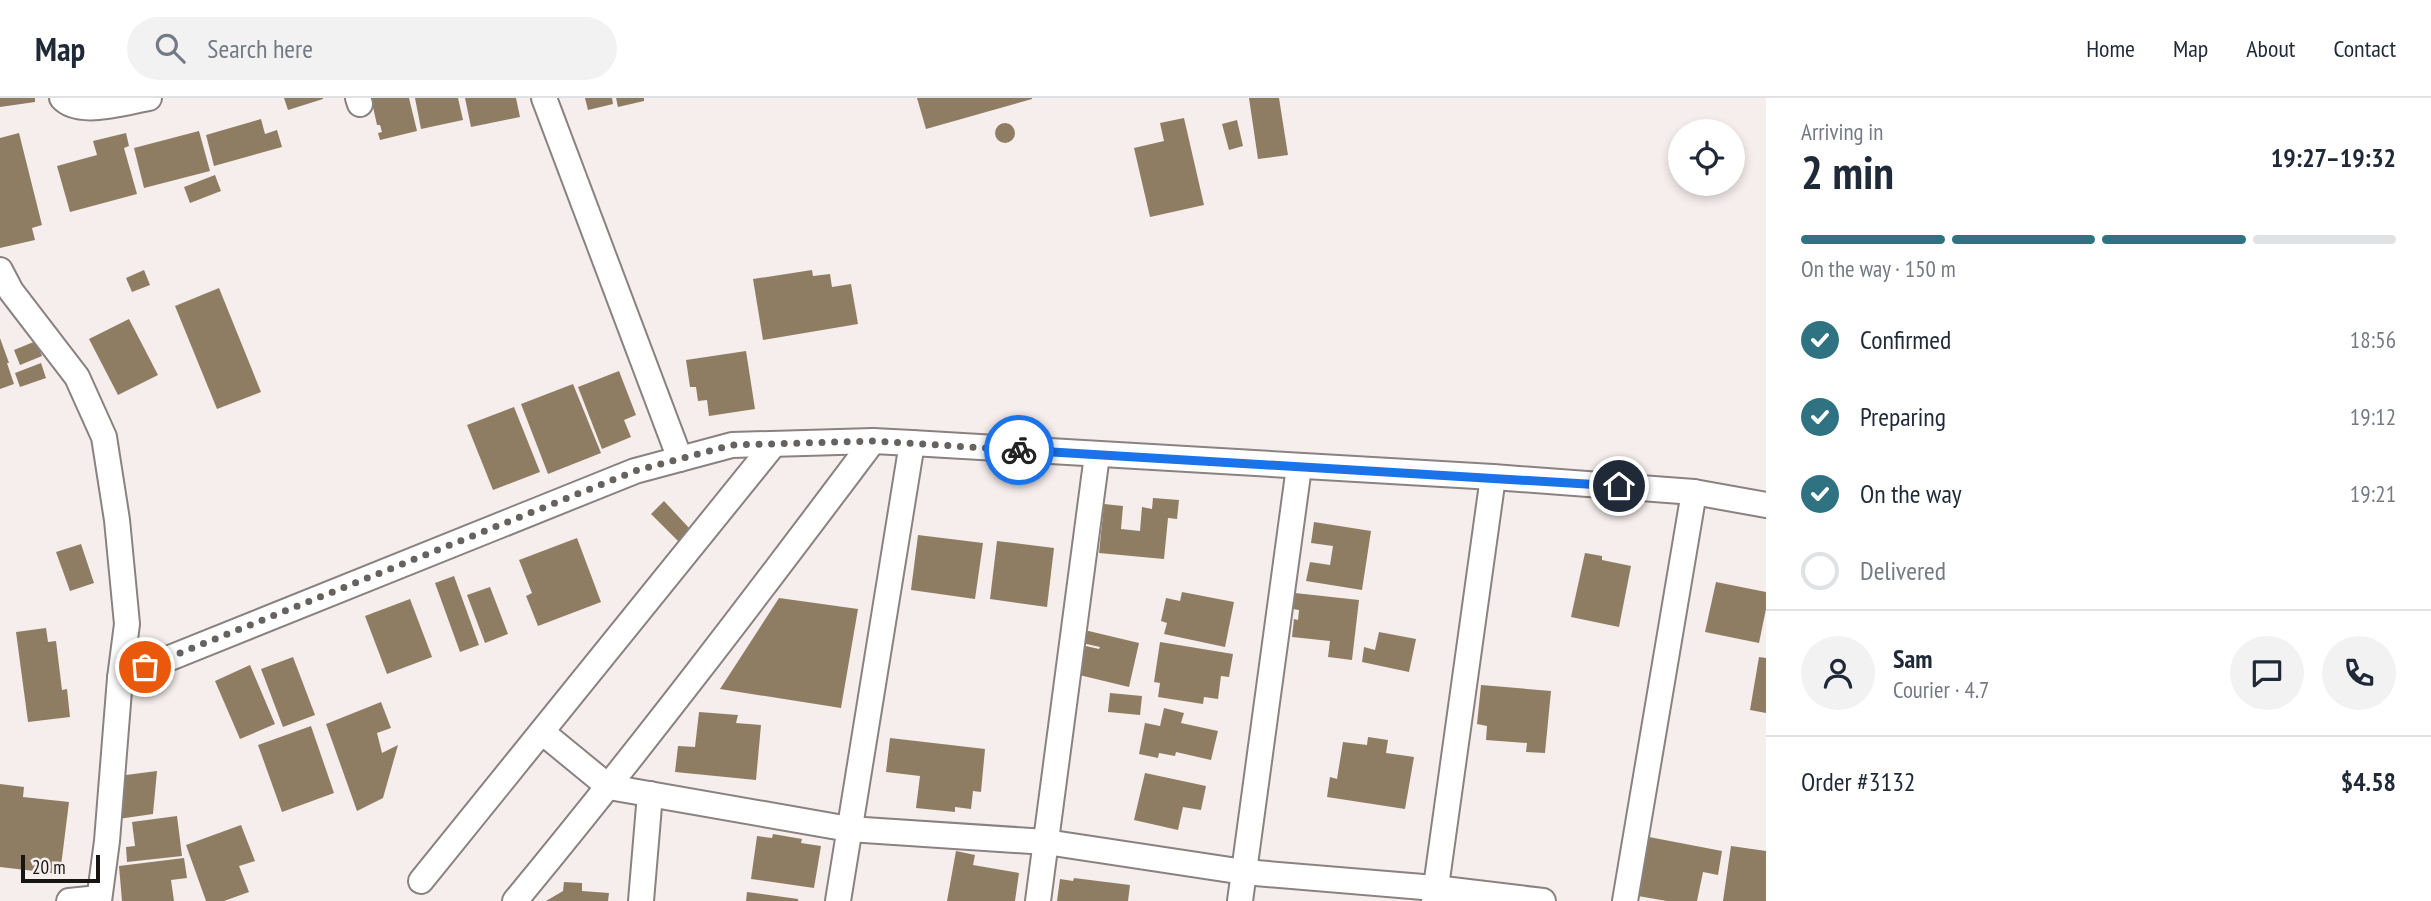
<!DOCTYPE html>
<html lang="en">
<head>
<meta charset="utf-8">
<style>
  body { margin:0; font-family:"PT Sans Narrow",sans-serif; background:#f2f2f3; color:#1f2937; height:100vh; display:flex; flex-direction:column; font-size:26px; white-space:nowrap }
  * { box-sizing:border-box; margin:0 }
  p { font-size:23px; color:#747a83 }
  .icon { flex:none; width:38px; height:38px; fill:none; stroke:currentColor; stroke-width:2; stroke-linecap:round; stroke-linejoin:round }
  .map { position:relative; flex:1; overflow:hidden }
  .side { display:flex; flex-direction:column; background:#fff; width:665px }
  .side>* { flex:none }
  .controls { position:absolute; left:1668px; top:21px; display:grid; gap:14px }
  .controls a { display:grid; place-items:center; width:77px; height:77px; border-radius:50%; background:#fff; box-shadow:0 4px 10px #0003; font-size:35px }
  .scale { position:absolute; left:21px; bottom:18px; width:79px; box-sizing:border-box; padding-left:7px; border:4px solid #181615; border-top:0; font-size:19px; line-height:24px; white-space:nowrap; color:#181615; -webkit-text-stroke:5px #f6eeec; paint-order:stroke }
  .pin { position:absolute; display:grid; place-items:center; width:60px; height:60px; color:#fff; margin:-30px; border:4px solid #fff; border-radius:50%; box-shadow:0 2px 7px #0007 }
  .courier { position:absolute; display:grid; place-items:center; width:70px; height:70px; margin:-35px; border:5px solid #1a73e8; border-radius:50%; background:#fff; color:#222; box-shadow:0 2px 9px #0007 }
  .summary em { font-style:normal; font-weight:700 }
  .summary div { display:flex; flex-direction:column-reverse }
  .summary { display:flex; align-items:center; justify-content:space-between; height:119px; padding:0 35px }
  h1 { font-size:46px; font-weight:700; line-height:52px }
  .bar { display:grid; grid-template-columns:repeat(4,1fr); gap:10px 7px; align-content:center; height:84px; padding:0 35px }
  .bar i { height:9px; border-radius:5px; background:#e0e1e3 }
  .bar .active { background:#2f7382 }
  .bar p { grid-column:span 4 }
  .line { display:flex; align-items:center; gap:18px; padding:0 35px; border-top:2px solid #e0e1e3 }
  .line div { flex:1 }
  .round { display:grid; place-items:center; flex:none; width:74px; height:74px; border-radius:37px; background:#f2f2f3 }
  ol { padding:0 35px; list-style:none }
  li { display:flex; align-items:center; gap:21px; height:77px }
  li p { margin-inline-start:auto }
  li .icon { padding:7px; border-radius:50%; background:#2f7382; color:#fff; stroke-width:4 }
  li:last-child { color:#747a83 }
  li i { width:38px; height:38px; border:4px solid #e0e1e3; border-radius:50% }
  header { display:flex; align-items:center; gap:42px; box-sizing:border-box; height:98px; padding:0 35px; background:#fff; border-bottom:2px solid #e0e1e3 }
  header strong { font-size:33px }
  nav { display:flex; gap:38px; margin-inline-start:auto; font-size:24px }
  .search { width:490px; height:63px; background:#f2f2f3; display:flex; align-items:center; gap:18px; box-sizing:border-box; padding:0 24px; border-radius:38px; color:#747a83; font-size:26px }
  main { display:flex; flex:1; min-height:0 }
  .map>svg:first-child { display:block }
  .building { fill:#8f7d63 }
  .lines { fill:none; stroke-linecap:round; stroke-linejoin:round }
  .minor-casing { stroke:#898280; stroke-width:28 }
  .minor { stroke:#fff; stroke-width:24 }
  .done { stroke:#666260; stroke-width:7; stroke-dasharray:0 12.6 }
  .route { stroke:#1a73e8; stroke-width:9 }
</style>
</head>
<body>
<header>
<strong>Map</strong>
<div class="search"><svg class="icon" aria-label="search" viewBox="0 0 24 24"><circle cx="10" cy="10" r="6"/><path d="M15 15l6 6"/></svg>Search here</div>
<nav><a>Home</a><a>Map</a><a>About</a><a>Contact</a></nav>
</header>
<main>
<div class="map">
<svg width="1766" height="803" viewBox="0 0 1766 803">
  <rect width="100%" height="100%" fill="#f6eeec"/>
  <g class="building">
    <path d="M0,0H35V4L0,9Z"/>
    <path d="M284,0H323V1L288,12Z"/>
    <path d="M371,0H409L417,33L380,42L378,35L382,34L380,27H377Z"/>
    <path d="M415,0H458L463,22L421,31Z"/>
    <path d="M465,0H516L520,19L471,29Z"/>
    <path d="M585,0H612L613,6L588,12Z"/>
    <path d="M616,0H644V3L618,9Z"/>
    <path d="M917,0H1032V1L926,31Z"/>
    <path d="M1249,0H1279L1288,57L1258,61Z"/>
    <path d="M1184,20L1204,107L1150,119L1134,50L1164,43L1160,25Z"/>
    <path d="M261,21L265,36L277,32L282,49L214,68L206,37Z"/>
    <path d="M1237,22L1243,48L1229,52L1222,26Z"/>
    <circle cx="1005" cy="35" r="10"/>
    <path d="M199,33L210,73L144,90L134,50Z"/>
    <path d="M19,35L42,127L32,130L35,142L0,150V40Z"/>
    <path d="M126,35L129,48L124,50L137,96L70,114L57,68L97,57L93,43Z"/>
    <path d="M215,77L221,93L190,105L184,89Z"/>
    <path d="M144,172L150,187L132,194L126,180Z"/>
    <path d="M812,172L813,178L830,176L832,189L851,186L858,226L763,242L753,181Z"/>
    <path d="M219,190L261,294L217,311L175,208Z"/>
    <path d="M129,221L158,277L118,297L89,241Z"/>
    <path d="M0,240L9,265H7L14,286L0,291Z"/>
    <path d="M36,243L42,258L20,267L14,252Z"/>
    <path d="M746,253L755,311L709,318L707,302L698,303L696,289H690L686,262Z"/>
    <path d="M41,265L46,280L20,289L15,275Z"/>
    <path d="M619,273L636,317L624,322L631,339L602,351L578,289Z"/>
    <path d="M573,286L601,355L548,376L521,306Z"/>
    <path d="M514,309L540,374L493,392L467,327Z"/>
    <path d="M1153,400L1179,402L1177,421L1168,420L1164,461L1099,455L1104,406L1123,408L1121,431L1140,433L1142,409L1152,411Z"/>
    <path d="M664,403L690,431L678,443L651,416Z"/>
    <path d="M1314,424L1371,433L1362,492L1306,483L1310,464L1330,467L1333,448L1311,445Z"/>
    <path d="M918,437L983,445L975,501L911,492Z"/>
    <path d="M577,440L601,504L538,528L526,498L532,495L519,462Z"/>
    <path d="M997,443L1054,450L1047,509L990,501Z"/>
    <path d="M81,446L94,485L70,493L56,454Z"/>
    <path d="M1585,455L1602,458V462L1631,468L1619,529L1571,519Z"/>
    <path d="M454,478L479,547L460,554L435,485Z"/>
    <path d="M1716,484L1766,494V511L1759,545L1705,534Z"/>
    <path d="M490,489L508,536L485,545L467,497Z"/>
    <path d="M1182,494L1234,504L1225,549L1164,536L1167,525L1161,523L1166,500L1180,503Z"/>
    <path d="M1295,495L1359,502L1352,562L1328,559L1330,543L1292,539L1294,521L1298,522L1299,512L1293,511Z"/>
    <path d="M779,500L858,511L841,610L720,591Z"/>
    <path d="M410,501L432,559L387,576L365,518Z"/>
    <path d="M46,530L48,544L56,543L62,592L67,591L70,619L28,624L16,534Z"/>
    <path d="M1076,530L1139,545L1129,589L1071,575L1077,546L1099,551L1100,549L1073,543Z"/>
    <path d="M1379,534L1416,541L1409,574L1362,564L1364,549L1375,552Z"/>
    <path d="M1160,544L1233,556L1229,579L1221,578L1218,601L1204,599L1203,606L1158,599L1160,585L1154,584Z"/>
    <path d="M293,559L315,617L283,629L261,571Z"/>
    <path d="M1759,559L1766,560V615L1750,612Z"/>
    <path d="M250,567L275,626L240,641L215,583Z"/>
    <path d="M1481,587L1551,593L1545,655L1526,654L1527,645L1486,642L1487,628L1477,626Z"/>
    <path d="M1110,595L1142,598L1140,617L1108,614Z"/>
    <path d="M381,604L391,630L377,635L382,655L398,647L383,700L357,713L326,626Z"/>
    <path d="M1164,610L1184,615L1181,625L1218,633L1211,662L1176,654L1175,658L1159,655L1158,660L1139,656L1145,625L1160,628Z"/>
    <path d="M699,614L738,617L736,625L761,627L756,682L675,674L678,648L695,649Z"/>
    <path d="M311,628L334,695L282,714L258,647Z"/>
    <path d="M1368,639L1388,642L1386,655L1414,659L1405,711L1327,699L1330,679L1337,681L1343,644L1367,647Z"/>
    <path d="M890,640L985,651L981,694L973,693L971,711L955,709V714L916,710L920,678L886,674Z"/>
    <path d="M157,673L153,716L118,721V678Z"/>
    <path d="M1145,675L1206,688L1201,712L1183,709L1178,732L1134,722Z"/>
    <path d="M0,686L24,689L23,699L69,704L60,776L0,769Z"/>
    <path d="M177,718L182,758L127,764L126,749L135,748L132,724Z"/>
    <path d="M241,727L255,763L239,768L249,794L224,803H206L186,747Z"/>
    <path d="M773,736L802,741L801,745L821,748L814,790L751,781L757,738L772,740Z"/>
    <path d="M1649,739L1722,753L1718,777L1703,774L1697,803H1667L1638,798Z"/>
    <path d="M1731,748L1766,753V803H1723Z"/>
    <path d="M956,753L975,757L973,767L1019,775L1015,803H947Z"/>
    <path d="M184,760L187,780L171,782L174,803H122L119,768Z"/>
    <path d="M1074,780L1130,787L1128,803H1057L1060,781L1073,783Z"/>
    <path d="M564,784L582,785V793L609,795L608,803H546L563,793Z"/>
    <path d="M747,794L798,801V803H746Z"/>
  </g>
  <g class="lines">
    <defs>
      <g id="minor">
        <path d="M62,0C79,19 126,4 149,0"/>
        <path d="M358,0L360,6"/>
        <path d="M544,0L680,361"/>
        <path d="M0,172L11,193L77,279L104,339L117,422L127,526L120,580L635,373L732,347L873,343L912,345L1493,379L1694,394L1766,407"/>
        <path d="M542,634L609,689L849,731L1046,744L1244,774L1435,790L1543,803"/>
        <path d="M421,783L774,346"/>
        <path d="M69,803L99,800"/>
        <path d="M99,803L107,743L120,580"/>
        <path d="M515,803C639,653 756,499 873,343"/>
        <path d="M641,803L650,696"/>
        <path d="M838,803L912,345"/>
        <path d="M1038,803L1097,357"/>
        <path d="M1240,803L1299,369"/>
        <path d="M1434,803L1493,379"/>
        <path d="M1625,803L1694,394"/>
      </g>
    </defs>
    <use href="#minor" class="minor-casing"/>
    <use href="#minor" class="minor"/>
  </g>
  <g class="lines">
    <path class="done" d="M145,569L635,373L732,347L873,343L1019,352"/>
    <path class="route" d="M1019,352L1619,388"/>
  </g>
</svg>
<div class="controls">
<a><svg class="icon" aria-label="locate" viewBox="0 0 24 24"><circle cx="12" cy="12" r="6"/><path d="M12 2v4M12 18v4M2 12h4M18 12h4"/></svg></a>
</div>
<div class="scale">20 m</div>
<div class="pin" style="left:145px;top:569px;background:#ea580c"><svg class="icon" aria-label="bag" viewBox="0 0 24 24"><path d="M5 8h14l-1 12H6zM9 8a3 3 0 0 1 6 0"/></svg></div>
<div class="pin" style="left:1619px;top:388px;background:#1f2937"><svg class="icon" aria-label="home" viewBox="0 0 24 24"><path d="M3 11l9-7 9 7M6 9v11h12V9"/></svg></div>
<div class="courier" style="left:1019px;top:352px"><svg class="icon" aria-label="bike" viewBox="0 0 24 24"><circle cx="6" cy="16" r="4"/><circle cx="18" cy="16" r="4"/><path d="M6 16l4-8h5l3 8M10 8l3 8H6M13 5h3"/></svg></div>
</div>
<section class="side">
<div class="summary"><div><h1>2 min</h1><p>Arriving in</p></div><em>19:27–19:32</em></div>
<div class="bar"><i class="active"></i><i class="active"></i><i class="active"></i><i></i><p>On the way · 150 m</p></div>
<ol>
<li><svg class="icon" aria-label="check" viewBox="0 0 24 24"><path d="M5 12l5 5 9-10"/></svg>Confirmed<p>18:56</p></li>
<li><svg class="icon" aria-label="check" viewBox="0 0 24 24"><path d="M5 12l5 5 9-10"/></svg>Preparing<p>19:12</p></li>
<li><svg class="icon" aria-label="check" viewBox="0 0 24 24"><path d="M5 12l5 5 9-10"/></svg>On the way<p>19:21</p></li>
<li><i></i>Delivered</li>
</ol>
<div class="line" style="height:126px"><a class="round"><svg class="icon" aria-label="person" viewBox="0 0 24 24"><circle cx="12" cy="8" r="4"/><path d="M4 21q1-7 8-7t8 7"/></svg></a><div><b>Sam</b><p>Courier · 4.7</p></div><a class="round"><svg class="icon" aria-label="chat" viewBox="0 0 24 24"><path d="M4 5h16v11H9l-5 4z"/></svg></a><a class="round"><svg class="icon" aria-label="phone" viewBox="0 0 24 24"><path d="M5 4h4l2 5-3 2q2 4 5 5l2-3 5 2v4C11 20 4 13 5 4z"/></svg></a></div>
<div class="line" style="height:91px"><div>Order #3132</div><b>$4.58</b></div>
</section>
</main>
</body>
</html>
